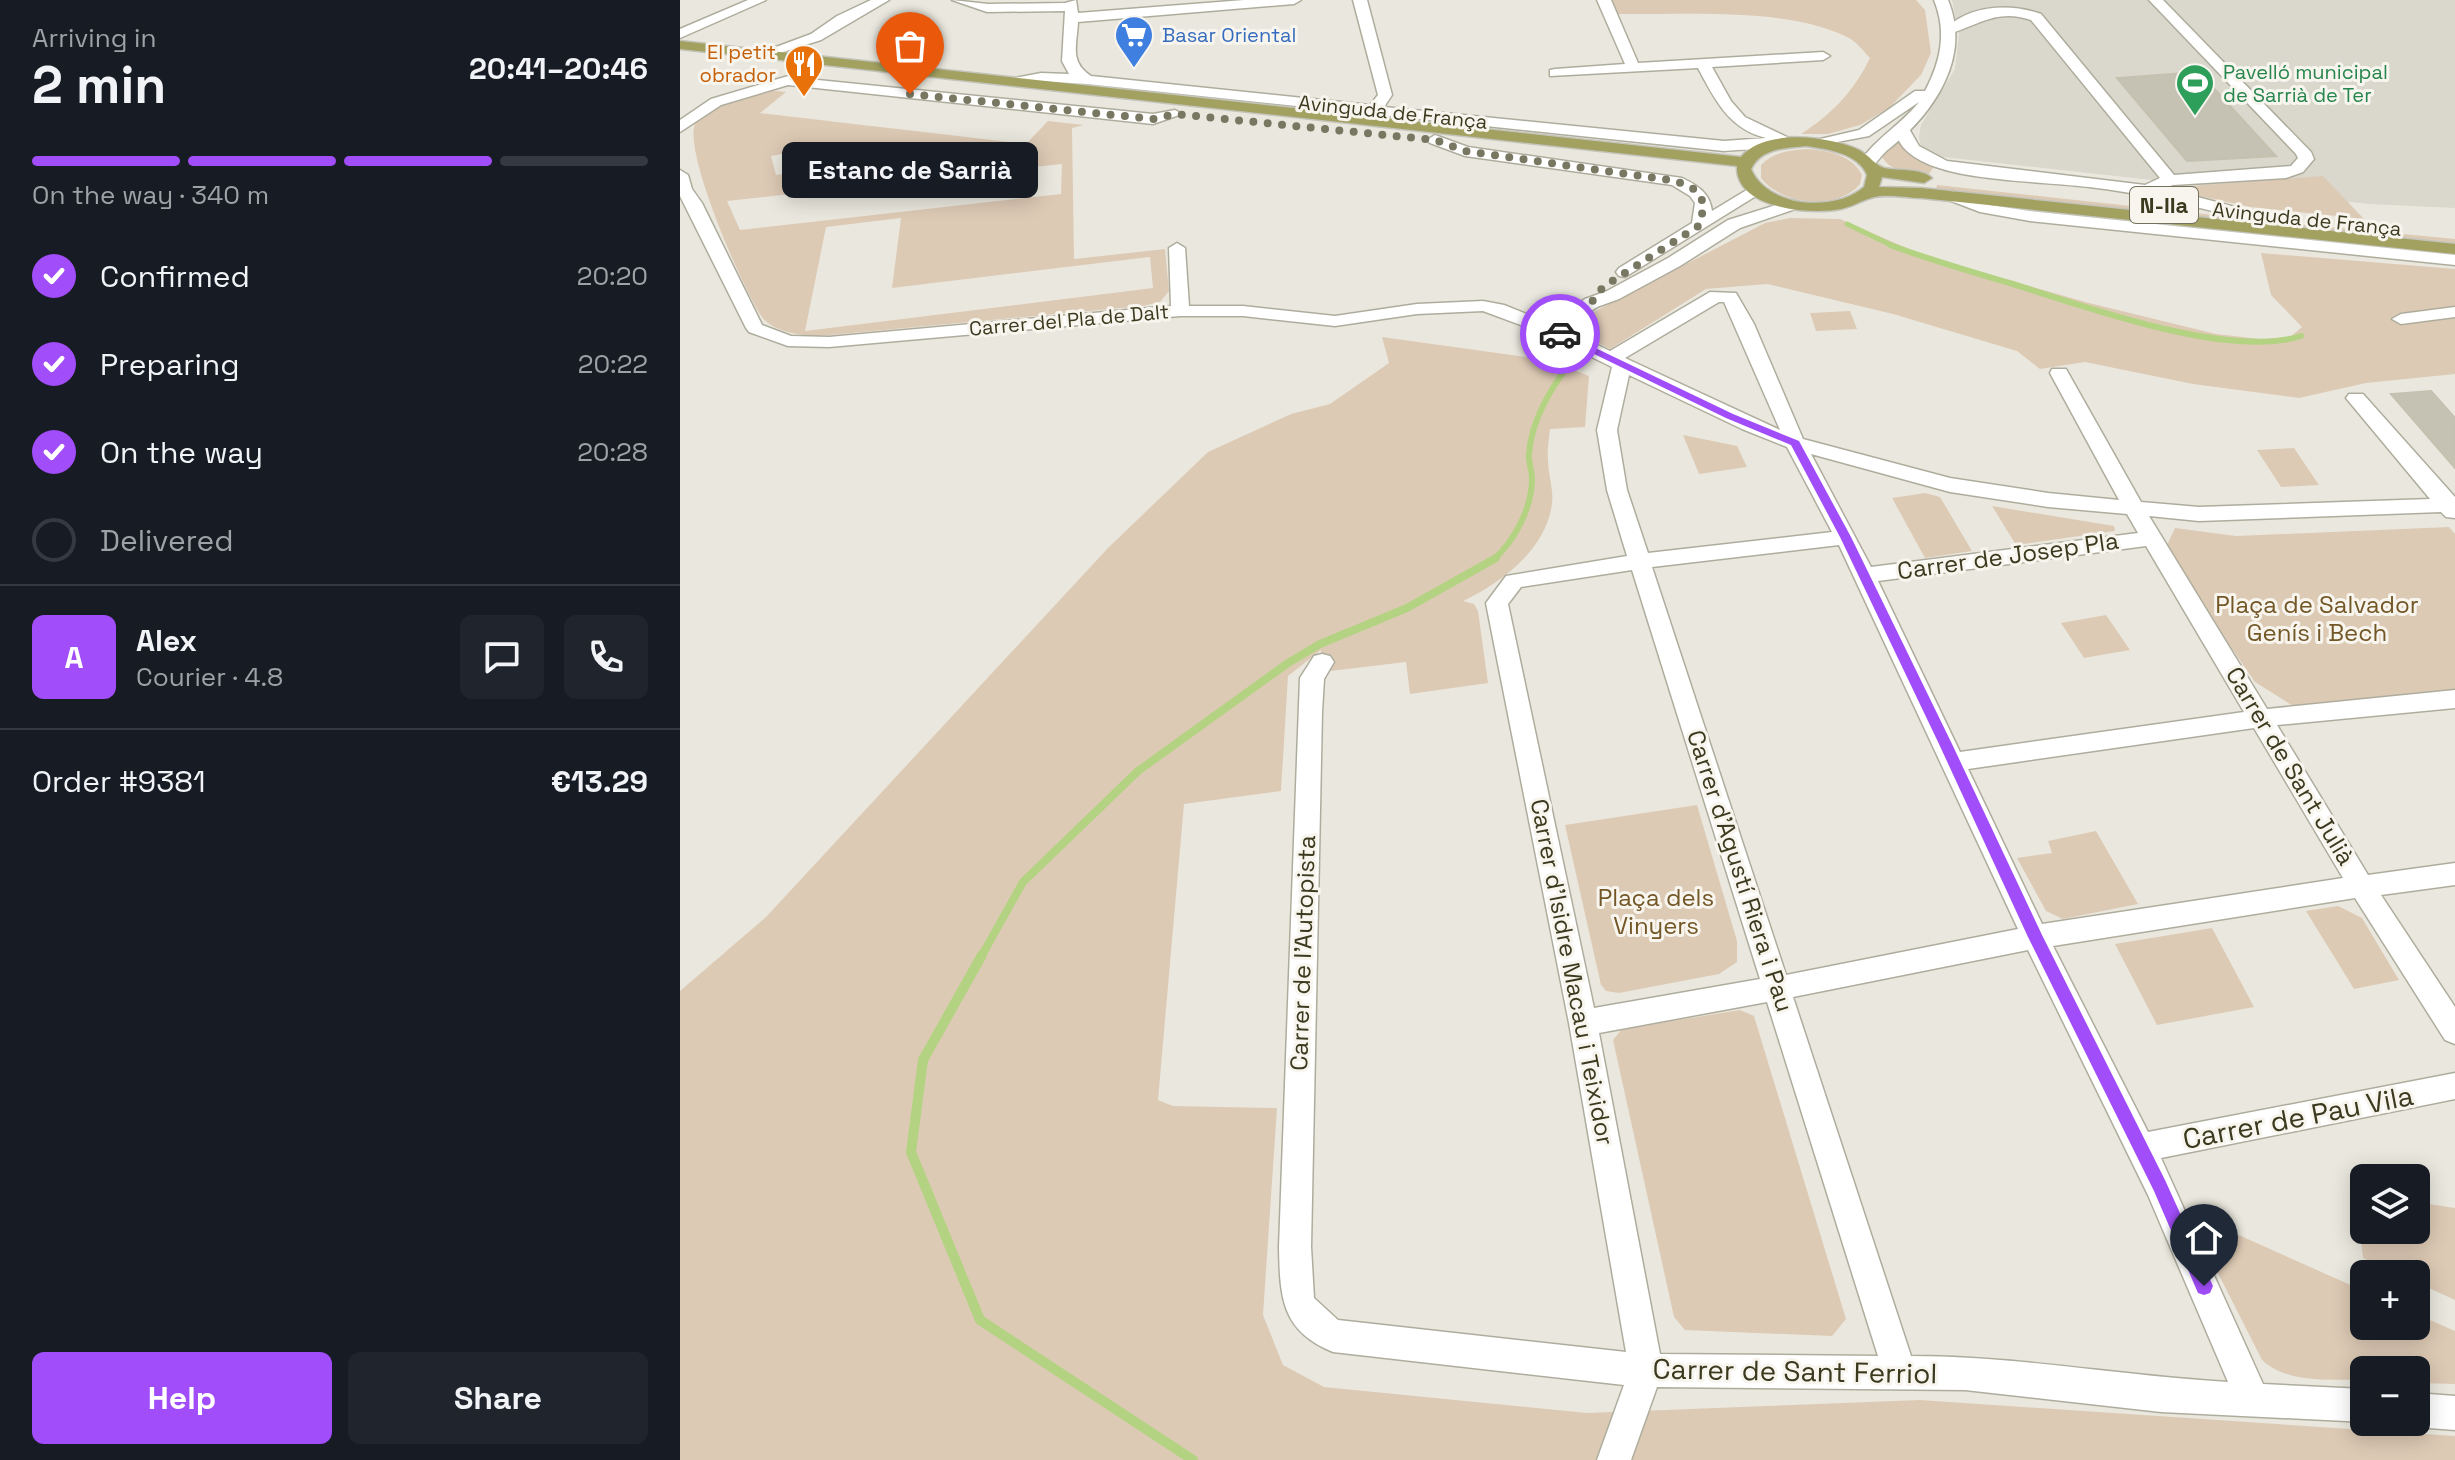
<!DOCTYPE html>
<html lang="en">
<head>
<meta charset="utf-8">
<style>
  body { margin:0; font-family:"Space Grotesk",sans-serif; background:#20242c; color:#f1f3f6; height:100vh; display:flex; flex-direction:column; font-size:30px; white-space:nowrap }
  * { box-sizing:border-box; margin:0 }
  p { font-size:26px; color:#9ea1a6 }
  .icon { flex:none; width:44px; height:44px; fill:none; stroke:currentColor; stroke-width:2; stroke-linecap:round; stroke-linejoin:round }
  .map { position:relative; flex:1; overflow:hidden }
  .details { display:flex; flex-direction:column; background:#171b24; width:680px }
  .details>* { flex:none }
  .controls { position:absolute; left:1670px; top:1164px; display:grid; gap:16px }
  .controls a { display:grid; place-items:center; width:80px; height:80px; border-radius:12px; background:#171b24; box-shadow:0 4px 20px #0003; font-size:40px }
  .pin { position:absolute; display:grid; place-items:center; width:68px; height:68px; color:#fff; margin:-82px -34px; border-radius:50% 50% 50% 0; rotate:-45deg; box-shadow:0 0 8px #0007 }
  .pin .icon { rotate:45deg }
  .courier { position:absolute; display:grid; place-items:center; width:80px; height:80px; margin:-40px; border:6px solid #a14df9; border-radius:50%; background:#fff; color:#222; box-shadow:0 2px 10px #0007 }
  .bubble { position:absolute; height:56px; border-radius:12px; background:#171b24; box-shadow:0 4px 20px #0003; font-size:26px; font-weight:800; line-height:56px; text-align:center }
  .head em { font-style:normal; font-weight:800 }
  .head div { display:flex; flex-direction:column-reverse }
  .head { display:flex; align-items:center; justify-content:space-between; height:136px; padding:0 32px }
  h1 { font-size:52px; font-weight:800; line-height:60px }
  .bar { display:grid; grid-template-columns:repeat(4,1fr); gap:12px 8px; align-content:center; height:96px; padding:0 32px }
  .bar i { height:10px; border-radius:6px; background:#363941 }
  .bar .on { background:#a14df9 }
  .bar p { grid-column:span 4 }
  .line { display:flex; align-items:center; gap:20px; padding:0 32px; border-top:2px solid #363941 }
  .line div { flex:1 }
  .round { display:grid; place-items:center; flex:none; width:84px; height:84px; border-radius:12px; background:#20242c }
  ol { padding:0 32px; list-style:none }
  li { display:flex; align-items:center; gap:24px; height:88px }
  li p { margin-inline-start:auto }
  li .icon { padding:8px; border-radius:50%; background:#a14df9; color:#fff; stroke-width:4 }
  li:last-child { color:#9ea1a6 }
  li i { width:44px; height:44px; border:4px solid #363941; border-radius:50% }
  .action { display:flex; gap:16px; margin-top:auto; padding:16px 32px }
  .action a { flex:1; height:92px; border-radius:12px; background:#a14df9; color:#fff; font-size:32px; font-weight:800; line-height:92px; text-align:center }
  .action a+a { background:#20242c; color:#f1f3f6 }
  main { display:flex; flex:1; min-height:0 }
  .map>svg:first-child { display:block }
  .built { fill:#dad7cc }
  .green { fill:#ddcab5; fill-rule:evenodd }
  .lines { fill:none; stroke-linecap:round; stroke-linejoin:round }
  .stream-far3 { stroke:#b3d382; stroke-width:5 }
  .stream-far2 { stroke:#b3d382; stroke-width:6 }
  .stream-far1 { stroke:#b3d382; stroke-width:8 }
  .stream { stroke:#b3d382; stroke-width:10 }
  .building { fill:#c5c2b3; stroke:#c4c1b0; stroke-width:2 }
  .minor-casing { stroke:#aead9d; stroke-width:3 }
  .tertiary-casing { stroke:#aead9d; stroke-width:3 }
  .primary-casing { stroke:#c4c4bc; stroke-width:3 }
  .minor { fill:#fff; fill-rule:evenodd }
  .tertiary { fill:#fff; fill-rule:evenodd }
  .primary { fill:#a2a160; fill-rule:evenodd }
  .route { fill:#a14df9 }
  .done { stroke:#787761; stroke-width:8; stroke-dasharray:0 14.4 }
  .labels { text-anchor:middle; stroke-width:6; stroke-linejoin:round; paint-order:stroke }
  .far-shop-label { font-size:20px; fill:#366cbe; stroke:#f7f5ee; text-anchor:start }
  .far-food-label { font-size:20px; fill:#c56008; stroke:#f7f5ee; text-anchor:end }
  .far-leisure-label { font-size:20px; fill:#27864d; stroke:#f7f5ee; text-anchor:start }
  .far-street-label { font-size:20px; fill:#3b3a1e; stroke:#f7f5ee }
  .shield { fill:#f7f5ee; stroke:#73725c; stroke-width:2 }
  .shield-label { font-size:22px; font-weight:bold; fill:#3b3a1e }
  .street-label { font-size:24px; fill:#3b3a1e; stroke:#f7f5ee }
  .park-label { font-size:24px; fill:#735727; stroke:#f7f5ee }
  .near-street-label { font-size:28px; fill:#3b3a1e; stroke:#f7f5ee }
</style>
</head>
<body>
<main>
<section class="details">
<div class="head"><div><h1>2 min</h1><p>Arriving in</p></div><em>20:41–20:46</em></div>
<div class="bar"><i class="on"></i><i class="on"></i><i class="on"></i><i></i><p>On the way · 340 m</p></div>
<ol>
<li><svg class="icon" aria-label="check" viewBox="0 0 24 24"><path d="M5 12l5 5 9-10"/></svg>Confirmed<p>20:20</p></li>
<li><svg class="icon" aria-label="check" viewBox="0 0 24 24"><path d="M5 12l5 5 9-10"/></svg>Preparing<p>20:22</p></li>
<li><svg class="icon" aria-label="check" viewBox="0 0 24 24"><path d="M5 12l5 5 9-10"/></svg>On the way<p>20:28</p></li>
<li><i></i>Delivered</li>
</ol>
<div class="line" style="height:144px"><b class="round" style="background:#a14df9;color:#fff">A</b><div><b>Alex</b><p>Courier · 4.8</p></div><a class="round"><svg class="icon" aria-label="chat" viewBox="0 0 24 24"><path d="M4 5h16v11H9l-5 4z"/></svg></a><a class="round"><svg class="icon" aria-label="phone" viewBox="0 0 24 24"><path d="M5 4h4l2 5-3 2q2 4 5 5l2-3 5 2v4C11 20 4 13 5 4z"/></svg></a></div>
<div class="line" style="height:104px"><div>Order #9381</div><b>€13.29</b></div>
<div class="action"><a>Help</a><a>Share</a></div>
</section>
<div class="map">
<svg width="1775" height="1460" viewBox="0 0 1775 1460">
  <rect width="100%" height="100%" fill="#eae8de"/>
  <path class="built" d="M1272,0H1775V208L1689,204L1263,157L1241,147L1239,137L1241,125L1275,69L1279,34Z"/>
  <g class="green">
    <path d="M932,0H1236L1245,10L1251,53L1241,75L1209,108L1180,125L1148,134H1121C1152,114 1174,91 1190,58C1183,51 1176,41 1167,37C1107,7 1006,15 938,14Z"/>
    <path d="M88,90L106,92L80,113L346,144L368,121L404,125L392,128L394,259L485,249L489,291L480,302L463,306L139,336C122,336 93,332 82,317C64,292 0,146 16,122C30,102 66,97 88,90ZM201,146L254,149L247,169L157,168L96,175L91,156L141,147ZM382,164L381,194L60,230L47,201ZM221,218L212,288L470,257L473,288L125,331L146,227Z"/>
    <path d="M1220,139L1231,154L1255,165L1249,174C1231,173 1212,173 1202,157L1204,150Z"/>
    <path d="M1128,149C1149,151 1172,155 1182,175L1180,184C1158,211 1101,205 1081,178V165C1094,152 1110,150 1128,149Z"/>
    <path d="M1643,176L1684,219L1570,207L1483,188Z"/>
    <path d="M1257,185L1598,222L1599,227L1256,190Z"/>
    <path d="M1110,218L1160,219L1245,256L1409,303L1536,334L1580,339L1610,337L1622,327L1591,295L1581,253L1775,269V374L1686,383L1619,398L1513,384L1405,362L1360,369L1337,351L1213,314L1087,284L1026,289L930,349L903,335L904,317L1085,223Z"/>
    <path d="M1608,223L1775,239V244L1609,229Z"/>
    <path d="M1170,311L1177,329L1136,331L1130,313Z"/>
    <path d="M702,337L867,360L909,376L905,427L870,429C869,439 867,450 868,460C868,474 874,490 872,504C866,550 821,583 783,601L794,604L798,611L808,683L730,694L726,662L642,672L641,650L608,676L601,791L504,804L478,1100L493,1106L597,1108L583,1315L603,1365L644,1387L907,1413L1240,1400L1775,1436V1460H0V991L86,917L428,548L528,452L611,414L650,404L709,363Z"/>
    <path d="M1003,435L1057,446L1067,467L1019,474Z"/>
    <path d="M1614,448L1639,485L1601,487L1577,450Z"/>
    <path d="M1245,493L1260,497L1292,551L1245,558L1212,498Z"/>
    <path d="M1312,506L1434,526L1435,531L1336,545Z"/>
    <path d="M1769,527L1775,534V692L1613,706L1575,682L1484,551L1495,528L1556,536Z"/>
    <path d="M1426,615L1450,650L1404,658L1381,623Z"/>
    <path d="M1017,805L1057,941V962L1039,974L939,993L926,991L921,985L885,825Z"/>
    <path d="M1416,831L1458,904L1383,919L1366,911L1337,858L1372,853L1368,841Z"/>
    <path d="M1658,906L1682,918L1719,980L1674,989L1626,911Z"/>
    <path d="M1532,928L1574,1007L1477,1025L1435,944Z"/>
    <path d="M1060,1010L1074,1016L1166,1319L1152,1336L1005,1330L994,1317L933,1040L942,1029Z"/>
    <path d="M1676,1193L1684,1194V1230H1736V1202L1775,1208V1300L1736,1282V1274H1718L1683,1258Z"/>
    <path d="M1507,1212L1684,1291V1326H1736V1314L1775,1331V1384L1736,1383V1370H1684V1380C1650,1379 1608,1384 1582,1360Z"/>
  </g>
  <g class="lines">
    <path class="stream-far3" d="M1167,224L1215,247"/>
    <g class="stream-far2">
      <path d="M1210,245C1250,260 1292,272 1333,284C1406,307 1549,359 1621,336"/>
      <path d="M813,560C835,541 852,507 852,479C852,470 848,462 849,454C851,422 870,389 889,365"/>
    </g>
    <path class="stream-far1" d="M301,957L343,882L458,771L608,663L640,644L727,608L816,558"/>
    <path class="stream" d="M302,955L243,1060L231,1152L300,1320L513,1460"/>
  </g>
  <g class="building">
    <path d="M1519,72L1596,156L1507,161L1437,78Z"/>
    <path d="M1751,391L1775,418V468L1711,394Z"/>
  </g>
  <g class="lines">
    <defs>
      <g id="minor">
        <path d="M68,0H86L0,38V29Z"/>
        <path d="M191,0H209L141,40L84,58L77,54L131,34L157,16Z"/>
        <path d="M272,0L308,4L385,3L396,0L398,13L564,0H621L614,4L398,22C397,45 389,62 411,76L690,105L698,95L673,0H687L712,95L704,107L1044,141L1086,138C1049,129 1035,100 1018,68L870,76V70L875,69L945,64L917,0H931L958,63L1143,52L1150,56L1143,60L1032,67L1051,101L1065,117L1107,137L1099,142L1098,147C1082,150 1062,149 1044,151L407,84L361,81L329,85V79L361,73L389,74L382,61L385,11L307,12Z"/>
        <path d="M1469,0H1483L1631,152L1634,159L1623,172L1606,178L1493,185L1484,188L1566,210L1568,213L1566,216L1560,218C1509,205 1461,193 1409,187C1366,182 1295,181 1256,167C1240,162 1212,147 1218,127H1228L1239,146L1267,161L1465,185L1480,178L1351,20C1319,9 1301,23 1272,33L1265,29C1290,5 1329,3 1361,14L1494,175L1611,166L1618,158L1616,154Z"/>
        <path d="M125,71L132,75L128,79L473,114L495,110L502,114L473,124L108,85L41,105L0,132V120L31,99Z"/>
        <path d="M755,135L788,147L1002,178C1017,185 1030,193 1032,211L1070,188L1076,186L1084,191L945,277L939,276L936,272L939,268L1012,223L1015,203L1010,196L992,185L785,156L750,143L747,140Z"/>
        <path d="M0,170L8,175L12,189L22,203L82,325L111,336L149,337L491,306L489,248L497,243L505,248L509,306H563L655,316L737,304L803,301L824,305L869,323L905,299L927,291L988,258L1048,220L1112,200L1118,202V208L1060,228L1000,266L939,299L917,307L884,329L930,351L1030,292L1056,293L1074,324L1123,439L1270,478L1368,493L1439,500L1370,373L1372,369H1386L1461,502L1519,507L1750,499L1666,398L1669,394H1683L1775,497V518L1766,517L1761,512L1519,521L1469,516L1587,709L1775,690V708L1597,725L1688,875L1775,863V885L1701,895L1775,1007V1044L1765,1040L1675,898L1373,946L1468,1132L1775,1073V1099L1481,1158L1583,1384L1684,1389L1686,1422L1481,1412L1285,1390L977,1387L951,1460H917L944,1385L653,1352C601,1331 600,1297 599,1247L620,678L634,656L642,654L650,656L654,662L644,679L642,712L631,1247L634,1298L658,1320L946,1352L889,1023L806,603L826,576L947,556L927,490L917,430L932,367L865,334L803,311L737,314L655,326L563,316H500L149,347L108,346L69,332L66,328L0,196ZM1039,302H1044L1100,430L945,358ZM949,375L1062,429L1107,447L1152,532L968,553L947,490L937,430ZM1131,454L1270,492L1368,507L1447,514L1458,533L1191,567ZM1159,545L1338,929L1106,975L972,567ZM1466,546L1564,712L1280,752L1198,581ZM952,570L1080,979L914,1008L828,604L841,587ZM1574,728L1663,878L1362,924L1288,769ZM1348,950L1468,1195L1548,1382C1442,1376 1337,1356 1231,1356L1113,997ZM1087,1002L1198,1356L980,1354L919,1033Z"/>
        <path d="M1272,191L1309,205L1350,211L1775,255V265L1350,221L1300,212L1266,199L1264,196Z"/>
        <path d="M1775,307V317L1721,324L1712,319L1721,314Z"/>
        <path d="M1736,1393L1775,1396V1430L1736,1427L1724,1422H1736Z"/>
      </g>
      <path id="tertiary" d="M1254,0H1268C1292,57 1254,113 1210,148C1201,154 1196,166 1187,169L1179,164C1194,139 1221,125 1239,102L1189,136L1136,146V140L1179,130L1235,91H1245C1261,61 1267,32 1254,0Z"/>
      <path id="primary" d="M0,41L1061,157C1084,128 1150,136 1179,150C1189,155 1196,166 1204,168C1219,171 1241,168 1252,178L1244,183L1202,177L1199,187L1241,188L1775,244V254L1241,198C1227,198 1204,193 1191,198C1180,201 1172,207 1161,209C1131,215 1055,209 1057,166L0,49ZM1126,146C1147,149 1178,153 1187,175L1184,187C1154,213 1087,207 1071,169C1081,148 1106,148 1126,146Z"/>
    </defs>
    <use href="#minor" class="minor-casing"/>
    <use href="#tertiary" class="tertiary-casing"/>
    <use href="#primary" class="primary-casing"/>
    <use href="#minor" class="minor"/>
    <use href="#tertiary" class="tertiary"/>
    <use href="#primary" class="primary"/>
  </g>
  <path class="route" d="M880,331L1053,414L1119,441L1171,537L1272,744L1362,935L1485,1180L1533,1286L1530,1293L1524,1295L1518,1293L1474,1191L1348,937L1259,744L1160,537L1111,445L1046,418L877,336Z"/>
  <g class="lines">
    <path class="done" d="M230,94L473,119L495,114L755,140L785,151L996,181L1014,189L1024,203L1020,225L923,287L911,303L871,330L880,334"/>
  </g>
  <defs>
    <symbol id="supermarket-pin" viewBox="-11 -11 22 30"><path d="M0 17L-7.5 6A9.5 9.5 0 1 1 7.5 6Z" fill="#3f7fe0" stroke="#f7f5ee"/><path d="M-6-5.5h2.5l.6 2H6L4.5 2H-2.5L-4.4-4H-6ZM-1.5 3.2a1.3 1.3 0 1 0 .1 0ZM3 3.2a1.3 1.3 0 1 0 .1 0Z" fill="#fff"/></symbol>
    <symbol id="restaurant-pin" viewBox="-11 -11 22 30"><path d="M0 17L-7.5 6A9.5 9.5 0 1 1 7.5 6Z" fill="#e8710a" stroke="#f7f5ee"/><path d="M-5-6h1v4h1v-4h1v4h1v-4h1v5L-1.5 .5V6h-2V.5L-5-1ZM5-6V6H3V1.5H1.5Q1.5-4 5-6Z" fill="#fff"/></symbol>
    <symbol id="stadium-pin" viewBox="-11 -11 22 30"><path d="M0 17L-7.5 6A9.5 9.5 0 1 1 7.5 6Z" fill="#2e9e5b" stroke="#f7f5ee"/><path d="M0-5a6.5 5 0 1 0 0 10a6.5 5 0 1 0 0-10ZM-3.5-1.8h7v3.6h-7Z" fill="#fff"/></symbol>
  </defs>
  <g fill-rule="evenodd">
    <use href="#supermarket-pin" x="432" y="13" width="44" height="60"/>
    <use href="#restaurant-pin" x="102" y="42" width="44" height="60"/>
    <use href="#stadium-pin" x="1493" y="61" width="44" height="60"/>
  </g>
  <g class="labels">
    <g class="far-shop-label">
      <text x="482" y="42">Basar Oriental</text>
    </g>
    <g class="far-food-label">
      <text x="96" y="59">El petit<tspan x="96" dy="23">obrador</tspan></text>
    </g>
    <g class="far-leisure-label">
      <text x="1543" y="79">Pavelló municipal<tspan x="1543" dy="23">de Sarrià de Ter</tspan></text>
    </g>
    <g class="far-street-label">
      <text transform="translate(713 112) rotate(6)" y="7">Avinguda de França</text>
      <text transform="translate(1627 219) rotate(6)" y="7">Avinguda de França</text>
      <text transform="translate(389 320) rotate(-5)" y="7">Carrer del Pla de Dalt</text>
    </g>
    <rect class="shield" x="1450" y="187" width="68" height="36" rx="6"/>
    <g class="shield-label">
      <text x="1484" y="213">N-IIa</text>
    </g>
    <g class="street-label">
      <text transform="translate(1328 556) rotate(-8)" y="8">Carrer de Josep Pla</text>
      <text transform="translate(1610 766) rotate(59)" y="8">Carrer de Sant Julià</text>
      <text transform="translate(1060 871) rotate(72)" y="8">Carrer d'Agustí Riera i Pau</text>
      <text transform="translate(623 953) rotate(-88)" y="8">Carrer de l'Autopista</text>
      <text transform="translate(892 972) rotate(79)" y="8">Carrer d'Isidre Macau i Teixidor</text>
    </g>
    <g class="park-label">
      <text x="1637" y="613">Plaça de Salvador<tspan x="1637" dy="28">Genís i Bech</tspan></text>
      <text x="976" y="906">Plaça dels<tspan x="976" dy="28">Vinyers</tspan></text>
    </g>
    <g class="near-street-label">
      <text transform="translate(1618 1117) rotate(-11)" y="10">Carrer de Pau Vila</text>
      <text transform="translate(1115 1371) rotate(1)" y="10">Carrer de Sant Ferriol</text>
    </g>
  </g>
</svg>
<div class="controls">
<a><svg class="icon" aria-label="layers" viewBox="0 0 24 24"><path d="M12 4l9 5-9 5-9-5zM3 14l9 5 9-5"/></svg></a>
<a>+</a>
<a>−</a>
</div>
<div class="pin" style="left:230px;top:94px;background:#ea580c"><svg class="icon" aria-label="bag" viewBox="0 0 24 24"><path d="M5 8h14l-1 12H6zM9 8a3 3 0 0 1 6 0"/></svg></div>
<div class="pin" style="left:1524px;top:1286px;background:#1f2937"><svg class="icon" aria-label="home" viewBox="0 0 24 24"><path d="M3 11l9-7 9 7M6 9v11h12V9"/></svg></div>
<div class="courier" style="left:880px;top:334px"><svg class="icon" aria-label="car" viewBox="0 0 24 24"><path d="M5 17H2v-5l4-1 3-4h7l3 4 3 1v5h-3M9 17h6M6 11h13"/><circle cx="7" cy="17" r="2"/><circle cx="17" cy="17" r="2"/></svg></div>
<div class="bubble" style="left:102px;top:142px;width:256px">Estanc de Sarrià</div>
</div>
</main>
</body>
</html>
